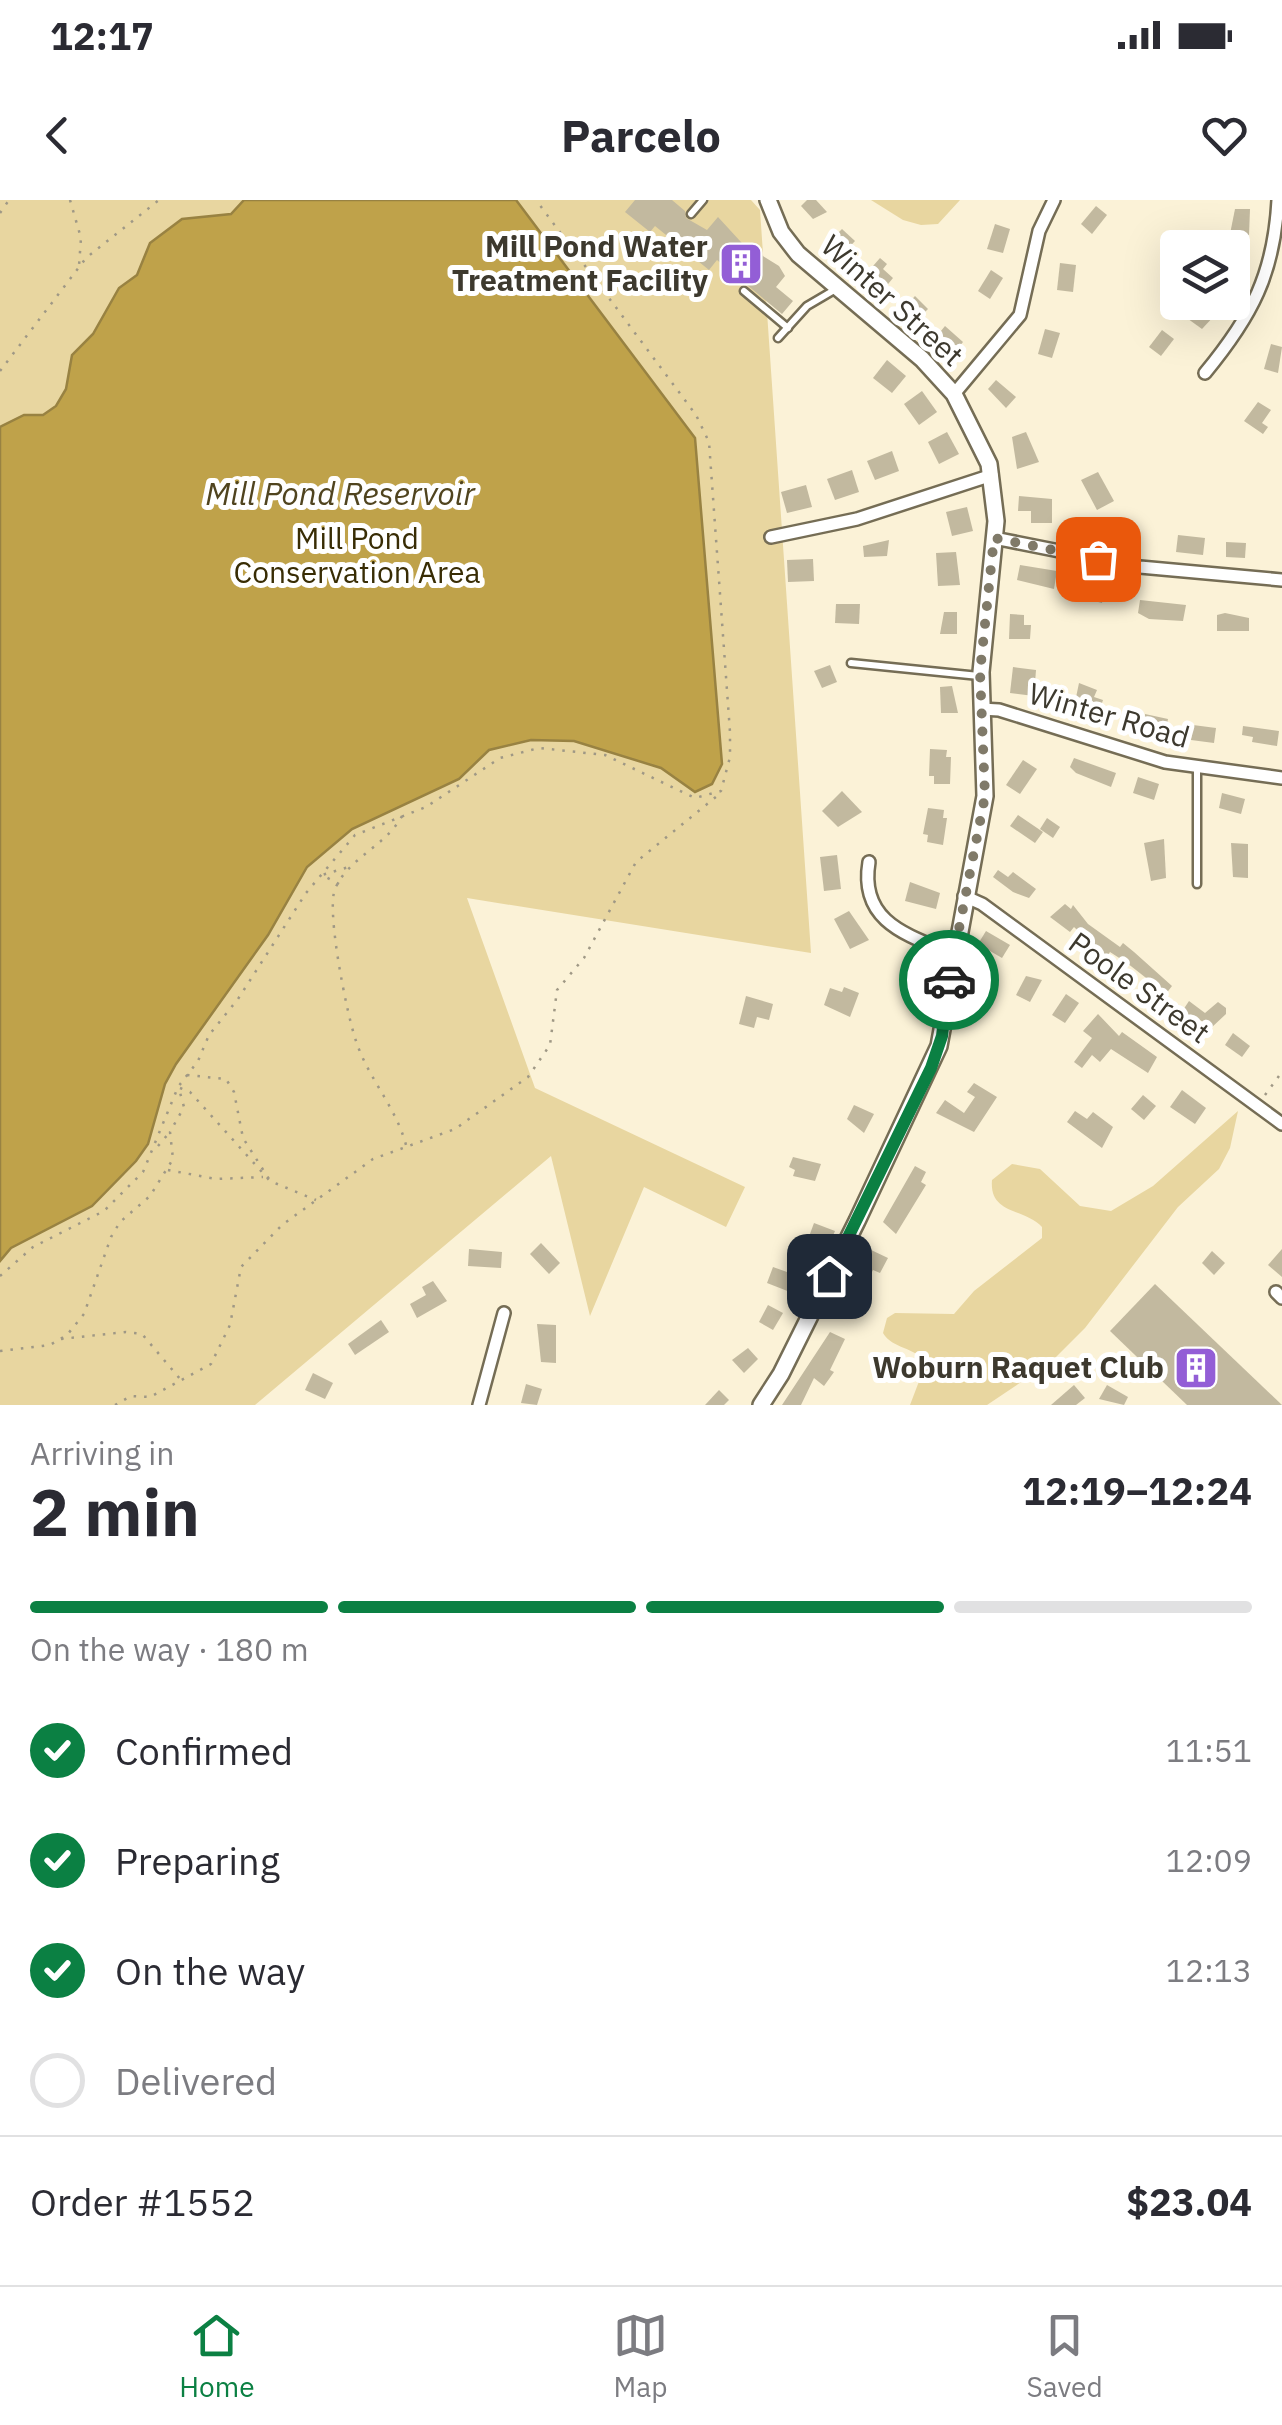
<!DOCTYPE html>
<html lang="en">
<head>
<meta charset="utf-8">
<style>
  body { margin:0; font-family:"IBM Plex Sans",sans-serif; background:#f7f7f7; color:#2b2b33; height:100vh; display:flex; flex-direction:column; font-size:38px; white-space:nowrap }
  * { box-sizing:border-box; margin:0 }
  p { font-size:32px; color:#7c7c81 }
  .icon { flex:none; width:55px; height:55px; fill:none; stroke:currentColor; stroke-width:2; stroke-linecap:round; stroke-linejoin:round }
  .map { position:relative; height:1205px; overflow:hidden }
  .details { display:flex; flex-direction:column; background:#fff; flex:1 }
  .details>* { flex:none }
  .buttons { position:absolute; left:1160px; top:30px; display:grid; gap:20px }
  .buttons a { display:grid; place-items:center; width:90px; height:90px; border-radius:10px; background:#fff; box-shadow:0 10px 40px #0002; font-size:50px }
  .pin { position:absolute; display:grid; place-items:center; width:85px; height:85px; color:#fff; margin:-42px; border-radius:20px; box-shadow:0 5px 15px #0006 }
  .courier { position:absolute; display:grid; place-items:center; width:100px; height:100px; margin:-50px; border:8px solid #0b8043; border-radius:50%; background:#fff; color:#222; box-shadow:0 2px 12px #0007 }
  .overview em { font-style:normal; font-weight:700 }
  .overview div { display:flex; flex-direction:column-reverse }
  .overview { display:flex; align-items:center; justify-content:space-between; height:170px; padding:0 30px }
  h1 { font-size:65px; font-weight:700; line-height:75px }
  .bar { display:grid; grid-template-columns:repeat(4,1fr); gap:15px 10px; align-content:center; height:120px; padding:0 30px }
  .bar i { height:12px; border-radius:8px; background:#e1e1e2 }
  .bar .on { background:#0b8043 }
  .bar p { grid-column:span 4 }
  .line { display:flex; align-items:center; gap:25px; padding:0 30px; border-top:2px solid #e1e1e2 }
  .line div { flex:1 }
  ol { padding:0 30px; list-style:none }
  li { display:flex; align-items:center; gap:30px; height:110px }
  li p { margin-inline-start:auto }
  li .icon { padding:10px; border-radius:50%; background:#0b8043; color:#fff; stroke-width:4 }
  li:last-child { color:#7c7c81 }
  li i { width:55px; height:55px; border:5px solid #e1e1e2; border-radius:50% }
  .status { display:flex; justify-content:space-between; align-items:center; height:70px; padding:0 50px; background:#fff; direction:ltr }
  .status svg { height:28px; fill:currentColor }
  header { display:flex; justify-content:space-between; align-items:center; height:130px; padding:0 30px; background:#fff; font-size:45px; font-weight:700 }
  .dock { display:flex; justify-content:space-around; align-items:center; height:140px; border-top:2px solid #e1e1e2; background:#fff; font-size:28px; color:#7c7c81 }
  .dock a { display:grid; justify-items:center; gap:5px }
  .dock .on { color:#0b8043 }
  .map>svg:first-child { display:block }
  .green { fill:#e8d6a0 }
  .water { fill:#bfa24a; stroke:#988242; stroke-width:2.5 }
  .building { fill:#c2b99f }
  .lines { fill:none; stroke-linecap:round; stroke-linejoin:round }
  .lane-casing { stroke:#756d55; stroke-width:11 }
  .street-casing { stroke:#756d55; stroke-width:16 }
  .secondary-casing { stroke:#756d55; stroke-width:20 }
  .path { stroke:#9f9885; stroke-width:2.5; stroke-dasharray:2.5 8; stroke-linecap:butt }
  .lane { stroke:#fff; stroke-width:6 }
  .street { stroke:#fff; stroke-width:11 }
  .secondary { stroke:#fff; stroke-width:15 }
  .done { stroke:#807a69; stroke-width:10; stroke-dasharray:0 18 }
  .route { stroke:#0b8043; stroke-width:12 }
  .labels { text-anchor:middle; stroke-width:10; stroke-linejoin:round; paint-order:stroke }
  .poi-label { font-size:30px; font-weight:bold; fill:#3d392e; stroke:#fff; text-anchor:end }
  .street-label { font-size:30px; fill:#3d392e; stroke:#fff }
  .park-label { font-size:30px; fill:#382c04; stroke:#fff }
  .water-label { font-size:32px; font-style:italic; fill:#50441f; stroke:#fff }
</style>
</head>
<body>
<div class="status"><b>12:17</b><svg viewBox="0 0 49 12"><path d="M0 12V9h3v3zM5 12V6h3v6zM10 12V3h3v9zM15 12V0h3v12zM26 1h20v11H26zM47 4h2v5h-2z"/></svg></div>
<header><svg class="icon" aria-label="back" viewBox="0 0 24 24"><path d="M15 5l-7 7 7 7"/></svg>Parcelo<svg class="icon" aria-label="heart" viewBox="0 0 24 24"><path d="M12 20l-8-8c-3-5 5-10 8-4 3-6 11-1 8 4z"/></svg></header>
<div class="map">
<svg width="1282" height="1205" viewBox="0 0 1282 1205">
  <rect width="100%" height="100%" fill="#fbf2d7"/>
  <g class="green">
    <path d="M0,0H751L760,10L811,753L467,698L535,888L745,987L726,1027L644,987L590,1116L551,956L255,1205H0Z"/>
    <path d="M871,0H960L938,24L921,25L903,20Z"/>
    <path d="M1238,911L1230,948L1219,969L1178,1007L1085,1128L1051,1162L987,1205H910L926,1163C916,1147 892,1149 883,1133L887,1118L895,1113L954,1114L974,1091L1042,1038V1027C1025,1008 989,1015 992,980L1012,964L1040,969L1080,1006L1111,1011L1153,986Z"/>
  </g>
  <path class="water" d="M244,0H516L695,238L722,564L712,584L695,592L661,568L574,541L531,540L489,550L459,579L352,629L307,667L268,735L176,864L165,884L148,944L136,961L92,1006L11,1048L0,1061V227L24,215H43L56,206L66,189L72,155L93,134L119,88L137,75L150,43L182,19L231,14Z"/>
  <g class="building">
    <path d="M635,0H672L685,11L686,18L707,30L718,17L752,54L755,51L779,66L785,76L776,87L793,101L782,114L717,60L709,70L655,26L650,32L625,12Z"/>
    <path d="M807,0H816L827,12L813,19L801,6Z"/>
    <path d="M1096,6L1107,15L1092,34L1081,24Z"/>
    <path d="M1235,9H1250L1249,35L1230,34Z"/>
    <path d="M995,24L1010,29L1003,53L987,49Z"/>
    <path d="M842,29L855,41L845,52L832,39Z"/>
    <path d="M880,58L887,64L883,69L893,78L884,89L866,74Z"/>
    <path d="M1060,63L1076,65L1073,92L1057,90Z"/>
    <path d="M991,70L1003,78L990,99L978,91Z"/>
    <path d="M915,96L928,109L918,119L905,107Z"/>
    <path d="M1194,102H1227L1202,129L1184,116Z"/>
    <path d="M945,126L963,142L954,153L936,137Z"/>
    <path d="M1045,129L1060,133L1052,158L1038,154Z"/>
    <path d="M1162,130L1174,139L1161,156L1149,147Z"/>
    <path d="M1271,144L1282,147L1278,173L1264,169Z"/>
    <path d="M887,160L906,176L892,193L873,178Z"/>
    <path d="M996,180L1016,197L1006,208L988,189Z"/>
    <path d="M922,191L937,212L919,225L904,204Z"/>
    <path d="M1258,202L1271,210L1262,223L1268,227L1263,234L1244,221Z"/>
    <path d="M947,232L959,254L939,264L928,242Z"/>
    <path d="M1026,232L1039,262L1017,269L1012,237Z"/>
    <path d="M892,251L899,271L875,280L867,261Z"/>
    <path d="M852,270L859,292L835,300L827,279Z"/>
    <path d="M1098,272L1114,301L1097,310L1081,280Z"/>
    <path d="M806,285L812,307L787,313L781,292Z"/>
    <path d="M1019,296L1052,299V323H1031V311H1018Z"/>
    <path d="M967,307L973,331L952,336L946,312Z"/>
    <path d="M1178,335L1205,338L1203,355L1176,352Z"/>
    <path d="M889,340L887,356L864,357L863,346Z"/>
    <path d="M1226,342L1246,343L1245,358L1226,357Z"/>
    <path d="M956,352L960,385L938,386L936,353Z"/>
    <path d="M813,359L814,381L788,382L787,360Z"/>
    <path d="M1020,365L1057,371L1054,389L1017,380Z"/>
    <path d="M1086,385L1105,389L1102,403L1083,398Z"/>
    <path d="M1140,400L1186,405L1183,421L1149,419L1138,413Z"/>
    <path d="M836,404H860L859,424L835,423Z"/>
    <path d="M944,412H957V434H940Z"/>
    <path d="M1225,413L1249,418V431H1217V415Z"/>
    <path d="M1010,414L1024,415V425H1031L1030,439H1009Z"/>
    <path d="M830,465L837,482L822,488L814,471Z"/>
    <path d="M1013,467L1036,470L1034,496L1010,493Z"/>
    <path d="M1079,483L1097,490L1094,497L1103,500L1098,515L1074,507Z"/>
    <path d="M952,486L958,513H941L940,487Z"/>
    <path d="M1145,514L1168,519L1165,533L1142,528Z"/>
    <path d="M1193,525L1216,528L1214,543L1191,540Z"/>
    <path d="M1243,526L1279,531L1277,546L1252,542L1253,537L1242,535Z"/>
    <path d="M930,549L947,550L946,557H951L950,584H934V576H929Z"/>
    <path d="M1074,558L1116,573L1111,587L1076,573L1070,567Z"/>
    <path d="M1023,560L1037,569L1020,594L1006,585Z"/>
    <path d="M1138,577L1159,584L1154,600L1133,593Z"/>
    <path d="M842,591L862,612L838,627L822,611Z"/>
    <path d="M1222,593L1245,599L1241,614L1219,608Z"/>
    <path d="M928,608L944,610L943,618H947L943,645L927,642L928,635L923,634Z"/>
    <path d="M1018,615L1043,632L1035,643L1010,626Z"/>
    <path d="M1047,618L1060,627L1053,638L1040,629Z"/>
    <path d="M1164,639L1166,678L1151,681L1144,643Z"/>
    <path d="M1231,643L1248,644V678L1233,677Z"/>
    <path d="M837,655L841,689L824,691L820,657Z"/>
    <path d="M998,670L1008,677L1013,672L1036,689L1029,698L1013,692L993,677Z"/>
    <path d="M910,682L940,693L936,709L905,701Z"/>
    <path d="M1065,704L1071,709L1073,705L1088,724L1120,747L1123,743L1134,752L1172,786L1162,799L1146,787L1150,781L1127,763L1110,752L1106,758L1074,727L1070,732L1050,717Z"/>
    <path d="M849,711L869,740L850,749L834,719Z"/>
    <path d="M986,731L1010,745L1002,758L978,744Z"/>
    <path d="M975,764L993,768L982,790L967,787Z"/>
    <path d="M1026,776L1042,780L1030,802L1016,795Z"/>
    <path d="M844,787L859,793L850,817L824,805L830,788L842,792Z"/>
    <path d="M1066,794L1079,803L1065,823L1052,815Z"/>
    <path d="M746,796L773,804L769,820L757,817L754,828L739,824Z"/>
    <path d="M1189,801L1205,813L1218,802L1226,808V814L1211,828L1200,820L1197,825L1181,813Z"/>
    <path d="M1098,814L1119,836L1122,832L1157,857L1148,873L1111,849L1100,862L1092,855L1082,868L1074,862L1092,838L1083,831Z"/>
    <path d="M1233,833L1250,846L1242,857L1225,845Z"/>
    <path d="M974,883L997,897L974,932L936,913L945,900L964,913L975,897L967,892Z"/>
    <path d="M1182,890L1206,908L1195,924L1170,907Z"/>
    <path d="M1143,895L1156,906L1144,920L1131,909Z"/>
    <path d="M854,905L874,914L864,933L847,919Z"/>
    <path d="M1075,911L1087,919L1093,912L1113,927L1102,948L1067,922Z"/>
    <path d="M793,957L821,964L815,981L793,976L795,970L789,967Z"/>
    <path d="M915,966L926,972L921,982L926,985L896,1034L883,1022Z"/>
    <path d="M814,1023L835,1031L831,1040L823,1037L819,1046L807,1042Z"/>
    <path d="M541,1043L560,1063L549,1074L530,1054Z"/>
    <path d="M469,1049L502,1052L501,1068L468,1066Z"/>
    <path d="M869,1049L888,1058L880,1073L873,1070L868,1079L856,1073Z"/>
    <path d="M1282,1049V1077L1268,1065Z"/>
    <path d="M1212,1051L1225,1063L1214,1075L1202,1063Z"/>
    <path d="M791,1061L804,1066L790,1092L767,1083L773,1067L787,1072Z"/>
    <path d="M433,1081L447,1101L417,1118L410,1104L426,1095L422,1087Z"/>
    <path d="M1155,1084L1282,1205H1187L1110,1131Z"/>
    <path d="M846,1096L858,1103L850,1119L837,1112Z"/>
    <path d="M768,1105L783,1113L773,1130L759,1122Z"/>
    <path d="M381,1120L389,1132L355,1155L348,1144Z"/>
    <path d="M537,1124L556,1125V1163L541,1162Z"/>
    <path d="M830,1132L845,1139L830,1170L834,1172L824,1186L814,1178L801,1205H782Z"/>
    <path d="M748,1148L758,1159L744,1173L732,1160Z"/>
    <path d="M313,1173L333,1183L325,1199L305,1190Z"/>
    <path d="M526,1184L542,1189L537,1205L521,1203Z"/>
    <path d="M1074,1185L1085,1198L1076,1205H1051Z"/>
    <path d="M1107,1185L1128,1197L1124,1205L1099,1199Z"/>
    <path d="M719,1190L729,1200L724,1205H705Z"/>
  </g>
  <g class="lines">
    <defs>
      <g id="lane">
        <path d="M691,14L703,0"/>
        <path d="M744,91L788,128"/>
        <path d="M778,138L807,106L836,89"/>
        <path d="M851,463L979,476"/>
        <path d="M1197,567V684"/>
      </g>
      <g id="street">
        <path d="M1205,173C1252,116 1274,74 1278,0"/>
        <path d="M954,194L1020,115L1039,31L1054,0"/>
        <path d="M771,337L857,319L992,275"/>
        <path d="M994,338L1140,367L1282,380"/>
        <path d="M981,509L999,510L1165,562L1282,578"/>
        <path d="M869,662C859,722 907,735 953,754"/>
        <path d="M964,696L982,704L1282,924"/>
        <path d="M1276,1092L1282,1098"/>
        <path d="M479,1205L504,1113"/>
      </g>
      <path id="secondary" d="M761,1205L781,1174L857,1021L939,846L985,596L981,472L996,321L989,264L954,194L922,159L798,54L781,32L768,0"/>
    </defs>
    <use href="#lane" class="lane-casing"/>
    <use href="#street" class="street-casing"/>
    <use href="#secondary" class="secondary-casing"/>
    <g class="path">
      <path d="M70,0L81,38L79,66"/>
      <path d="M0,13L9,0"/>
      <path d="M0,171L86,58L159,0"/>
      <path d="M402,616C386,646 348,658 335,689C326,711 347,815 356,841C368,878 396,907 406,945"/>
      <path d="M339,684L322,675L349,667"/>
      <path d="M187,875L226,879L234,892L243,938L269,979"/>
      <path d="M180,888L190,892L270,981L316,1000"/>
      <path d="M1265,895L1282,872"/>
      <path d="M158,946L169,933"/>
      <path d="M168,970L216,979L263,977"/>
      <path d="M0,1076L33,1047L104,1011L143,972L178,887L198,861L209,835L238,799L306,693L355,635L426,607L500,558L539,548L605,555L695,598L721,591L730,557V532L709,242L696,215L536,0"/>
      <path d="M61,1139L126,1132L142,1134L181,1180"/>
      <path d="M0,1151L50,1145L67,1135L84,1114L111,1037L120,1022L150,996L173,959L170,932L184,907L179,889"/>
      <path d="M115,1205L131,1196L150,1197L211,1164L230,1125L241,1067L282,1025L373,959L455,929L528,877L550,845L557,790L584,758L636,662L717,596"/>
    </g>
    <use href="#lane" class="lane"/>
    <use href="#street" class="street"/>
    <use href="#secondary" class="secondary"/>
  </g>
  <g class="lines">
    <path class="done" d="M949,780L985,596L980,472L994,338L1098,359"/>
    <path class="route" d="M829,1076L931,868L942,836L949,780"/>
  </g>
  <defs>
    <symbol id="building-square" viewBox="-11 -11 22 22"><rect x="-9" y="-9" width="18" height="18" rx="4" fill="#935ed6" stroke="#fff"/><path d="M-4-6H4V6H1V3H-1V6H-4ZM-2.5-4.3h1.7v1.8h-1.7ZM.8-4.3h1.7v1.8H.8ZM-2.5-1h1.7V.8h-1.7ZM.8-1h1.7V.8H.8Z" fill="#fff"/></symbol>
  </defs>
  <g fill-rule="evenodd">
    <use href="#building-square" x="716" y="39" width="50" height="50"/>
    <use href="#building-square" x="1171" y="1143" width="50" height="50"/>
  </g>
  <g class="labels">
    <g class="poi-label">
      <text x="708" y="57">Mill Pond Water<tspan x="708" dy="34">Treatment Facility</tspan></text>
      <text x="1164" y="1178">Woburn Raquet Club</text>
    </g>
    <g class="street-label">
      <text transform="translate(892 101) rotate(42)" y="10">Winter Street</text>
      <text transform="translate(1109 516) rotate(16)" y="10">Winter Road</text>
      <text transform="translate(1139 788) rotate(36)" y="10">Poole Street</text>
    </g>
    <g class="park-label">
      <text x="357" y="349">Mill Pond<tspan x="357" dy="34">Conservation Area</tspan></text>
    </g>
    <g class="water-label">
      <text x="340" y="305">Mill Pond Reservoir</text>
    </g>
  </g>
</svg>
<div class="buttons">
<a><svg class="icon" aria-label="layers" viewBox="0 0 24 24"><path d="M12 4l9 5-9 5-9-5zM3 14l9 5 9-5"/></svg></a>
</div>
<div class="pin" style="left:1098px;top:359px;background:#ea580c"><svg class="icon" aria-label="bag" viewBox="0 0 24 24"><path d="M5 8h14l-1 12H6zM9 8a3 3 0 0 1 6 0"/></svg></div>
<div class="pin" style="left:829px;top:1076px;background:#1f2937"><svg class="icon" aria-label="home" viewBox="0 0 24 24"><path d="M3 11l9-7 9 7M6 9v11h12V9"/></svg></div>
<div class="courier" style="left:949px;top:780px"><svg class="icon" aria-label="car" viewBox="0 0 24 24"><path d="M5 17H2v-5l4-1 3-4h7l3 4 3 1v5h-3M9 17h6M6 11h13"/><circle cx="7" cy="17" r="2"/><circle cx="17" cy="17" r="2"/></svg></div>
</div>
<section class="details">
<div class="overview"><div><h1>2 min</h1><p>Arriving in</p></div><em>12:19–12:24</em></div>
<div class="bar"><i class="on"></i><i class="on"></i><i class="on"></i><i></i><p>On the way · 180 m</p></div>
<ol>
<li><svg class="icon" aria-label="check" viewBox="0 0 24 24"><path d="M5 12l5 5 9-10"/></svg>Confirmed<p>11:51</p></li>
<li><svg class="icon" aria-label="check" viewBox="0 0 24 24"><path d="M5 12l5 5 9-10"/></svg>Preparing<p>12:09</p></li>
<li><svg class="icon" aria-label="check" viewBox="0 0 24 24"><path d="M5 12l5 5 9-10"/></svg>On the way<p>12:13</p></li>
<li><i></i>Delivered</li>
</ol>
<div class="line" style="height:130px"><div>Order #1552</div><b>$23.04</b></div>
</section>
<nav class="dock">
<a class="on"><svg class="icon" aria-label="home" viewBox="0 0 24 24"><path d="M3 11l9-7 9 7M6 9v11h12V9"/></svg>Home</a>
<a><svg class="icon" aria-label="map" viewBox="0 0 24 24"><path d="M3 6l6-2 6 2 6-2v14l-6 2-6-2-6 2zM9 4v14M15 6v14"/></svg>Map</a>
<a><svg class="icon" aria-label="saved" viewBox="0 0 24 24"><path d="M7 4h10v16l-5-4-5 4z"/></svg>Saved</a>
</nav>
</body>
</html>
